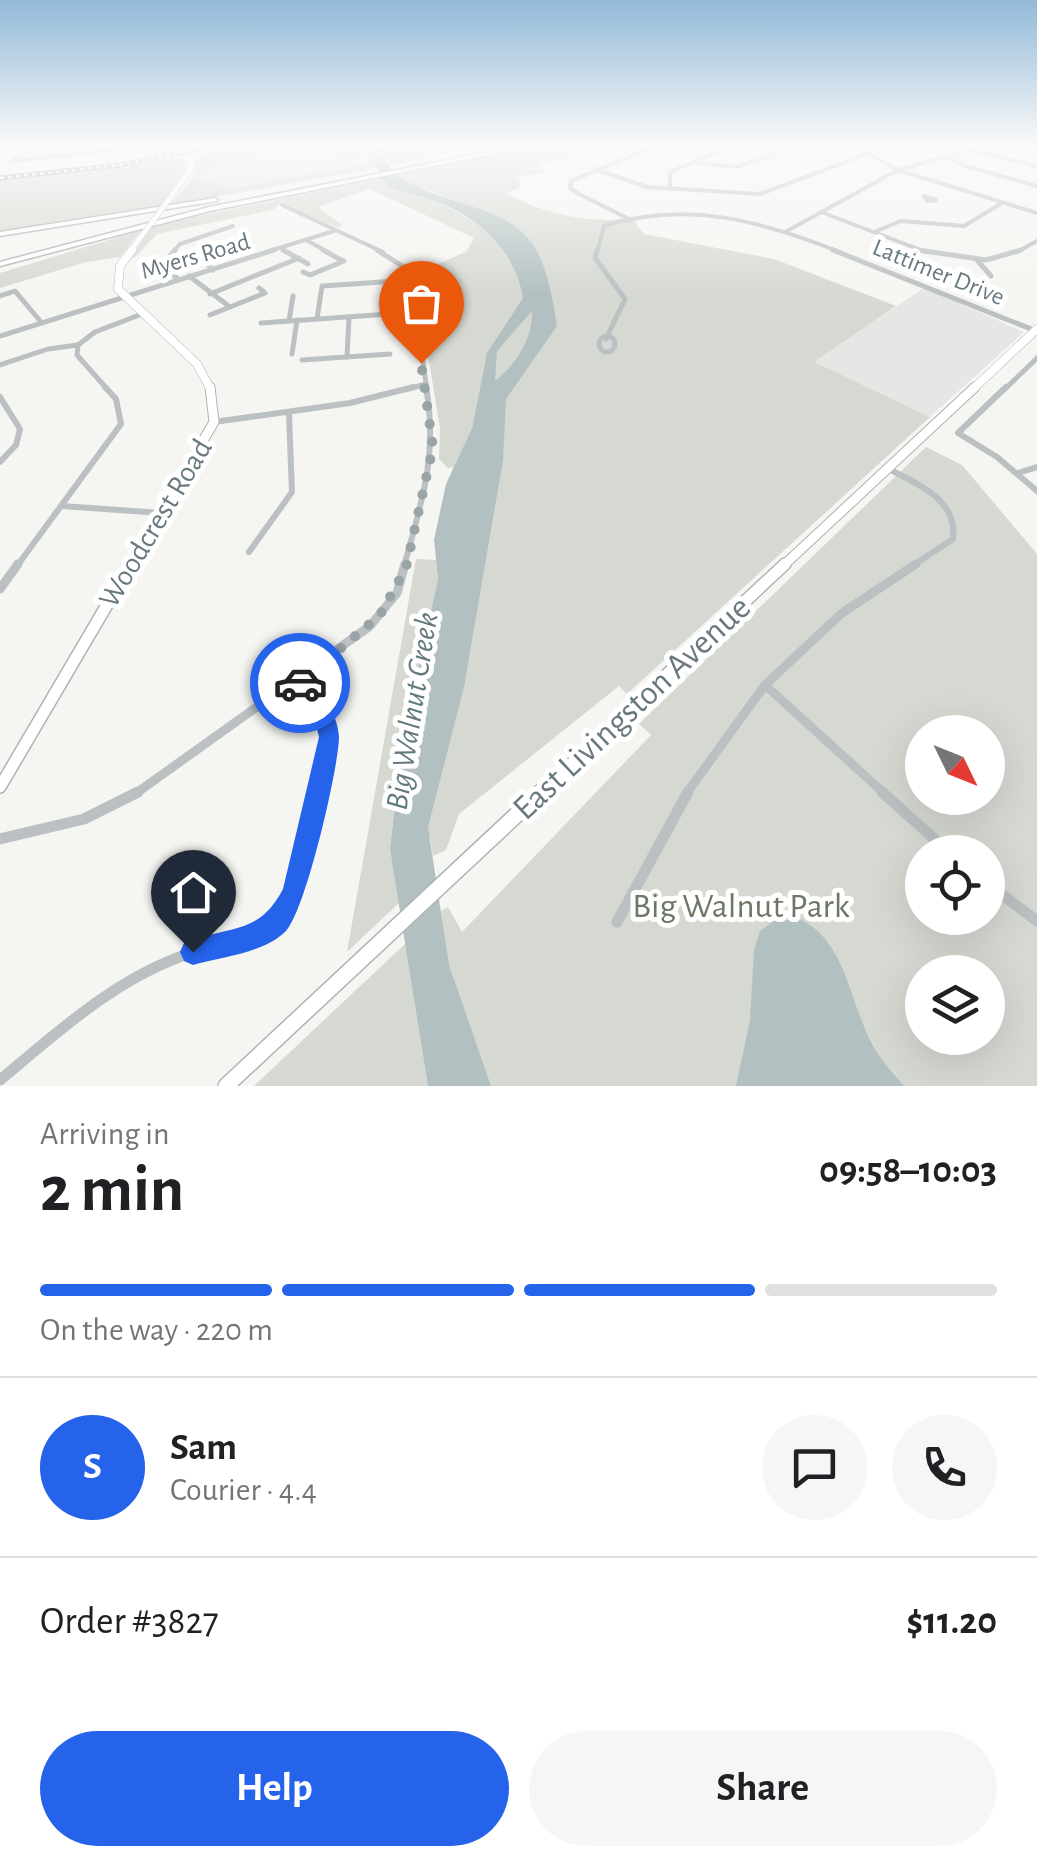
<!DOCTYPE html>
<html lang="en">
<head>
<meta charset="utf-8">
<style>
  body { margin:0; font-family:"Alegreya Sans",sans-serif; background:#f6f6f6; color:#202124; height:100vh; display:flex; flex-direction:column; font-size:38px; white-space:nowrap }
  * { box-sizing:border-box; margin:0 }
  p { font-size:32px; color:#757577 }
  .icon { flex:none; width:55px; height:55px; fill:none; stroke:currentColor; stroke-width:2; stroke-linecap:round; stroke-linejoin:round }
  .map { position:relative; height:1086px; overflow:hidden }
  .sheet { display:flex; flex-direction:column; background:#fff; flex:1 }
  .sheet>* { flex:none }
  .needle { width:65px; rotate:133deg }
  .fabs { position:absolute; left:905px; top:715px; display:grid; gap:20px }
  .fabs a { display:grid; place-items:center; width:100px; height:100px; border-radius:50%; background:#fff; box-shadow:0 10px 40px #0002; font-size:50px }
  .pin { position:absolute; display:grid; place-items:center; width:85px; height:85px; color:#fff; margin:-102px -42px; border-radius:50% 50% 50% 0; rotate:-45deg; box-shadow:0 0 10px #0007 }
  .pin .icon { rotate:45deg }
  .courier { position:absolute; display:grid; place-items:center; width:100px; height:100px; margin:-50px; border:8px solid #2563eb; border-radius:50%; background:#fff; color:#222; box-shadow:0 2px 12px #0007 }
  .overview em { font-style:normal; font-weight:700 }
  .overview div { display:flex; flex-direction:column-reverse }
  .overview { display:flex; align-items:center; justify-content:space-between; height:170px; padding:0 40px }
  h1 { font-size:65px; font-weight:700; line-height:75px }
  .bar { display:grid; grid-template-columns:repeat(4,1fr); gap:15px 10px; align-content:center; height:120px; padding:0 40px }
  .bar i { height:12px; border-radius:8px; background:#e0e0e0 }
  .bar .active { background:#2563eb }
  .bar p { grid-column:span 4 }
  .line { display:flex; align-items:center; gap:25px; padding:0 40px; border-top:2px solid #e0e0e0 }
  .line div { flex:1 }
  .round { display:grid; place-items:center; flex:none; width:105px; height:105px; border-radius:52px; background:#f6f6f6 }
  .action { display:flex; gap:20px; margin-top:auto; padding:20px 40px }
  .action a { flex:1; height:115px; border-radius:60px; background:#2563eb; color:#fff; font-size:40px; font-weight:700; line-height:115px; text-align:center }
  .action a+a { background:#f6f6f6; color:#202124 }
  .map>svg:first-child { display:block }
  .built { fill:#e6e6e5 }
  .green { fill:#d6d9d2; fill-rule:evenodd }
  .water { fill:#b2c0c1; fill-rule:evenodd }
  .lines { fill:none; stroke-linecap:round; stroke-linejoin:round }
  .secondary-far4-casing { stroke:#adb4b6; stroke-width:6 }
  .secondary-far3-casing { stroke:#adb4b6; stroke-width:9 }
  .secondary-far2-casing { stroke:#adb4b6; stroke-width:11 }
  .secondary-far1-casing { stroke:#adb4b6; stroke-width:14 }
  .secondary-casing { stroke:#adb4b6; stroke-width:18 }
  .highway-casing { stroke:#afb3b5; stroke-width:3 }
  .street-far4 { stroke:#bbc0c2; stroke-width:4 }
  .street-far3 { stroke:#bbc0c2; stroke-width:5 }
  .street-far2 { stroke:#bbc0c2; stroke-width:6 }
  .street-far1 { stroke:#bbc0c2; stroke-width:9 }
  .street { stroke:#bbc0c2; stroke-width:11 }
  .secondary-far4 { stroke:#fff; stroke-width:5 }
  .secondary-far3 { stroke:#fff; stroke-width:8 }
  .secondary-far2 { stroke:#fff; stroke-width:9 }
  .secondary-far1 { stroke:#fff; stroke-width:11 }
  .secondary { stroke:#fff; stroke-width:15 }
  .highway { fill:#fff; fill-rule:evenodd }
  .rail-casing { stroke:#9ba3a6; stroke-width:5 }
  .rail { stroke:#fff; stroke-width:2.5; stroke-dasharray:4; stroke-linecap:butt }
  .secondary-bridge-casing { stroke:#adb4b6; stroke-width:6; stroke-linecap:butt }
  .secondary-bridge { stroke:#fff; stroke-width:5 }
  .route { fill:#2563eb }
  .done { stroke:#99a4a7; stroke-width:10; stroke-dasharray:0 18 }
  .labels { text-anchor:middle; stroke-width:10; stroke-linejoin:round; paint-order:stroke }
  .far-street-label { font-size:25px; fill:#68797f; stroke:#fff }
  .street-label { font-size:30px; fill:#68797f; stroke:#fff }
  .water-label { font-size:32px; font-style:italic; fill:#637a7c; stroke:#fff }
  .near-street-label { font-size:35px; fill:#68797f; stroke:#fff }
  .near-park-label { font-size:35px; fill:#6c7766; stroke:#fff }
</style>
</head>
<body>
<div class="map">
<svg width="1037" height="1086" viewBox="0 0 1037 1086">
  <rect width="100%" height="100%" fill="#f5f5f2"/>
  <g class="built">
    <path d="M320,146L334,156H369L368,164L228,189L198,178L189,180L195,172L203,175L210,169L291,147Z"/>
    <path d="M924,288L1024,332L930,417L813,362Z"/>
  </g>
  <g class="green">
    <path d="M234,144H379L373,152L377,168L169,205L195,177L228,189L368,164L367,155L340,157L320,146L291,147L210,169L203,175L195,172L194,156Z"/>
    <path d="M389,144H500L391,165L380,153Z"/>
    <path d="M550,144H589L562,161L537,163L546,172L515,178L521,182L519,188L504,193C546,214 586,224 632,218L644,234L774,259L896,306L814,362L930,417L627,694L619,686L459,814L446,850L433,856L430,837L419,845L495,382L486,359L472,428L454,467L448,468L439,459L440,428L415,275L467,251L474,238L370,189L318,207L342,225L339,228L280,204L273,210L157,234L135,257L131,258L150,229L141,231L120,257L86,262L0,288V273L168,222L383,178C394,194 417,193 434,201C460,212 484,226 503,247L525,237L489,213L415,186L399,174Z"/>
    <path d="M185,158L187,169L160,207L0,231V180Z"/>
    <path d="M926,447L962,465L1037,554V1086H458L441,911L448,907L462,932L651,735L639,724ZM922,732H988V798H922ZM922,852H988V918H922ZM922,972H988V1038H922Z"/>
    <path d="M416,559L436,560L438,579L402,743L390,848L399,903L347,952Z"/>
    <path d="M406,943L428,1086H254Z"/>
  </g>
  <g class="water">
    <path d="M379,144H389L381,154C410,208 496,194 532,243C547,264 553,301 557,326L506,399L503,460L464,687L428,827L449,965L491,1086H428L390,849L402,743L438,579L434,540L446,484L472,428L487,353L523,298C514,246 475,214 426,198C415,194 399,193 389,186C380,179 374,163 373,152ZM532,311C533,338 516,365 495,381L497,351Z"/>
    <path d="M783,914C844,926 847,995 871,1042C879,1058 892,1072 904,1086H736L750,1020L754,950L760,931Z"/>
  </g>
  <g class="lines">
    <defs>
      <g id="secondary-far4">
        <path d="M170,198L192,168L184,144"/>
        <path d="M130,252L140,238"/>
      </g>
      <g id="secondary-far3">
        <path d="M132,250L120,266L118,289L197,364L211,390"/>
        <path d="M972,390L1037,329"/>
      </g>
      <g id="secondary-far2">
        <path d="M129,566L214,422L210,387"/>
        <path d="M783,566L975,387"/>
      </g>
      <g id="secondary-far1">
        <path d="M0,787L131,564"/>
        <path d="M539,794L785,564"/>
      </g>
      <path id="secondary" d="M226,1086L541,792"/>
      <g id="highway">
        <path d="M529,144H543L210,211L0,266V262L209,207Z"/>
        <path d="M215,198L218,200L217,201L0,236V232Z"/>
      </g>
    </defs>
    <use href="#secondary-far4" class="secondary-far4-casing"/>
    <use href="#secondary-far3" class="secondary-far3-casing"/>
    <use href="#secondary-far2" class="secondary-far2-casing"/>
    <use href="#secondary-far1" class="secondary-far1-casing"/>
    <use href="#secondary" class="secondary-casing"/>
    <use href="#highway" class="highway-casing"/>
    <g class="street-far4">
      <path d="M851,144L898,170L1037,213"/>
      <path d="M917,144L965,166L1037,186"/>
      <path d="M966,149L1037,166"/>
      <path d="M12,161L166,144"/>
      <path d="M12,161L37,144"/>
      <path d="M693,162L736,167L803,144"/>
      <path d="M595,169L647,187L760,194L867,154"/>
      <path d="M670,189V172L735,144"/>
      <path d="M924,196L936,200L927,201Z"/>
      <path d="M282,205L383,252"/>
      <path d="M821,212L926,252"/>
      <path d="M631,220L577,193L570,188L571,181L661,144"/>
      <path d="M787,231L898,170L959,153L966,144"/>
      <path d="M874,232L901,221L964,226L1002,203"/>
      <path d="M308,241L328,252"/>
      <path d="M283,250L287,252"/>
      <path d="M173,252L180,244L233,226"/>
      <path d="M266,252L334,231"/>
      <path d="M597,252L604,226C688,200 761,221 840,252"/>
      <path d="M1017,252L1037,241"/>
    </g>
    <g class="street-far3">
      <path d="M175,250L162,265L178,279"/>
      <path d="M283,250L308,264"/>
      <path d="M323,250L343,261"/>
      <path d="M377,250L410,271L427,390"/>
      <path d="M597,250L595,258L625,299L606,339"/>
      <path d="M833,250L1036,331"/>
      <path d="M918,250L986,260L1021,250"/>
      <path d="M195,254L213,270"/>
      <path d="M977,260L991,276"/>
      <path d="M303,272L310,275L344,261"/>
      <path d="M189,276L230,307"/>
      <path d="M210,294L299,258"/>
      <path d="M0,296L15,291L41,322"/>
      <path d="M210,315L265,293L259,288"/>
      <path d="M317,319L322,286L397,281"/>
      <path d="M289,321L293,296"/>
      <path d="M261,323L418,312"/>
      <path d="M0,336L274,250"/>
      <circle cx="607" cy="344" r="8"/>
      <path d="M292,354L297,320"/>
      <path d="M347,357L349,317"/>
      <path d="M302,360L390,354"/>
      <path d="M0,365L48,349L78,345"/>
      <path d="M108,390L77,355L78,345L95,332L142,314"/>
      <path d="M404,390L426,384"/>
      <path d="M1004,390L1037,358"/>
    </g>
    <g class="street-far2">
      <path d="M1006,387L958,433L997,457L1037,491"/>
      <path d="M0,397L20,429L16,445L0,462"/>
      <path d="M214,422L350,403L414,387"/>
      <path d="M887,468C917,484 958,499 953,539L912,566"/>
      <path d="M1018,473L1037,467"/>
      <path d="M62,506L161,513"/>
      <path d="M249,552L292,492L289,414"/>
      <path d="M17,566L121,424L116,399L105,387"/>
      <path d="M404,566C422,501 438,455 426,387"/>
    </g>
    <g class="street-far1">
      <path d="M0,589L18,564"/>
      <path d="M298,681C336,729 330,736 318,794"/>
      <path d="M765,685L885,794"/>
      <path d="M135,794L370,626L397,593L405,564"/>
      <path d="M686,794L765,685L842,613L916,564"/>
    </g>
    <g class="street">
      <path d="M882,792L949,852"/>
      <path d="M0,839L84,819L138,792"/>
      <path d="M988,884L1037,921"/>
      <path d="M617,922L688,792"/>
      <path d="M0,1080C59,1031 117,977 191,953C219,945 255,946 276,923C304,892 310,831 318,792"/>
    </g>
    <use href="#secondary-far4" class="secondary-far4"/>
    <use href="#secondary-far3" class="secondary-far3"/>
    <use href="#secondary-far2" class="secondary-far2"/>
    <use href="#secondary-far1" class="secondary-far1"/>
    <use href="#secondary" class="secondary"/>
    <use href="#highway" class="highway"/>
    <defs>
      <path id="rail" d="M0,178L120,165L225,144"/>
    </defs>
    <use href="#rail" class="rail-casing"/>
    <use href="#rail" class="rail"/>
    <defs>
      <path id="secondary-bridge" d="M140,238L170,198"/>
    </defs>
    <use href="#secondary-bridge" class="secondary-bridge-casing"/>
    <use href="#secondary-bridge" class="secondary-bridge"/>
  </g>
  <linearGradient id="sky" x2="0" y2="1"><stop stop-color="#92b9d8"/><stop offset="0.49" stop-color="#fafaf9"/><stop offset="1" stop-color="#fafaf9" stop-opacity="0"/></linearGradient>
  <rect width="1037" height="296" fill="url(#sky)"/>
  <path class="route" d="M300,675C320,683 339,717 339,738C338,770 306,909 286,931C264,953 222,957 193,965L184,961L180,952L184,943C228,925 259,936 283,889L319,737L314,717L291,683Z"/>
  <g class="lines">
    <path class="done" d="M300,683L380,615L406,568L433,447L421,363"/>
  </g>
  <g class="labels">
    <g class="far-street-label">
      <text transform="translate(195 255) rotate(-16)" y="9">Myers Road</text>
      <text transform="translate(939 271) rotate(22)" y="9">Lattimer Drive</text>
    </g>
    <g class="street-label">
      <text transform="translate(155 523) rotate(-59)" y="10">Woodcrest Road</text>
    </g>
    <g class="water-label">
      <text transform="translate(411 711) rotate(-81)" y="11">Big Walnut Creek</text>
    </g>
    <g class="near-street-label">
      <text transform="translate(631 707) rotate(-43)" y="12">East Livingston Avenue</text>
    </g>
    <g class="near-park-label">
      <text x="741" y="917">Big Walnut Park</text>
    </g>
  </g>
</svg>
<div class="fabs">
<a><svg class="needle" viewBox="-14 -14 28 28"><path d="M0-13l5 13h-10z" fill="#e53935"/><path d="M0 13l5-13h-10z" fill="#757577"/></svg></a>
<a><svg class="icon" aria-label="locate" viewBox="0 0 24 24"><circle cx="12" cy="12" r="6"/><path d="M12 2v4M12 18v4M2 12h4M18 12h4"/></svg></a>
<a><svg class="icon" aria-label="layers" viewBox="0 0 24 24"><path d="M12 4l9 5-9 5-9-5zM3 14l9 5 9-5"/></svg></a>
</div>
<div class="pin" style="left:421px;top:363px;background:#ea580c"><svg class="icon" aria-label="bag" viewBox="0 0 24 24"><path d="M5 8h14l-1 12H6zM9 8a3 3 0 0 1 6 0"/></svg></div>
<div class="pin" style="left:193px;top:952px;background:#1f2937"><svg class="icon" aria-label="home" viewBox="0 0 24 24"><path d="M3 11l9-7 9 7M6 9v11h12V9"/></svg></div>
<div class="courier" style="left:300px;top:683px"><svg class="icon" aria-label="car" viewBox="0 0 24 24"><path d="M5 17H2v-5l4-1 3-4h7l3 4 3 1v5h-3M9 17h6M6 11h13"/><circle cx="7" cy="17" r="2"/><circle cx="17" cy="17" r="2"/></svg></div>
</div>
<section class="sheet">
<div class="overview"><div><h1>2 min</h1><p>Arriving in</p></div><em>09:58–10:03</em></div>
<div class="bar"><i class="active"></i><i class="active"></i><i class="active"></i><i></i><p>On the way · 220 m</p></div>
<div class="line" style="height:180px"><b class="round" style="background:#2563eb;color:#fff">S</b><div><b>Sam</b><p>Courier · 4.4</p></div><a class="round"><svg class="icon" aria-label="chat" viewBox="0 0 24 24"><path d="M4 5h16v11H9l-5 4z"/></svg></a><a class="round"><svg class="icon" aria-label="phone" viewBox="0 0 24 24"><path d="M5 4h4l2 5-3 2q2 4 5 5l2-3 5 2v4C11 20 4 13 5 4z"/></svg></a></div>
<div class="line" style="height:130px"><div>Order #3827</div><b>$11.20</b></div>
<div class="action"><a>Help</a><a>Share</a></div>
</section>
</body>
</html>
